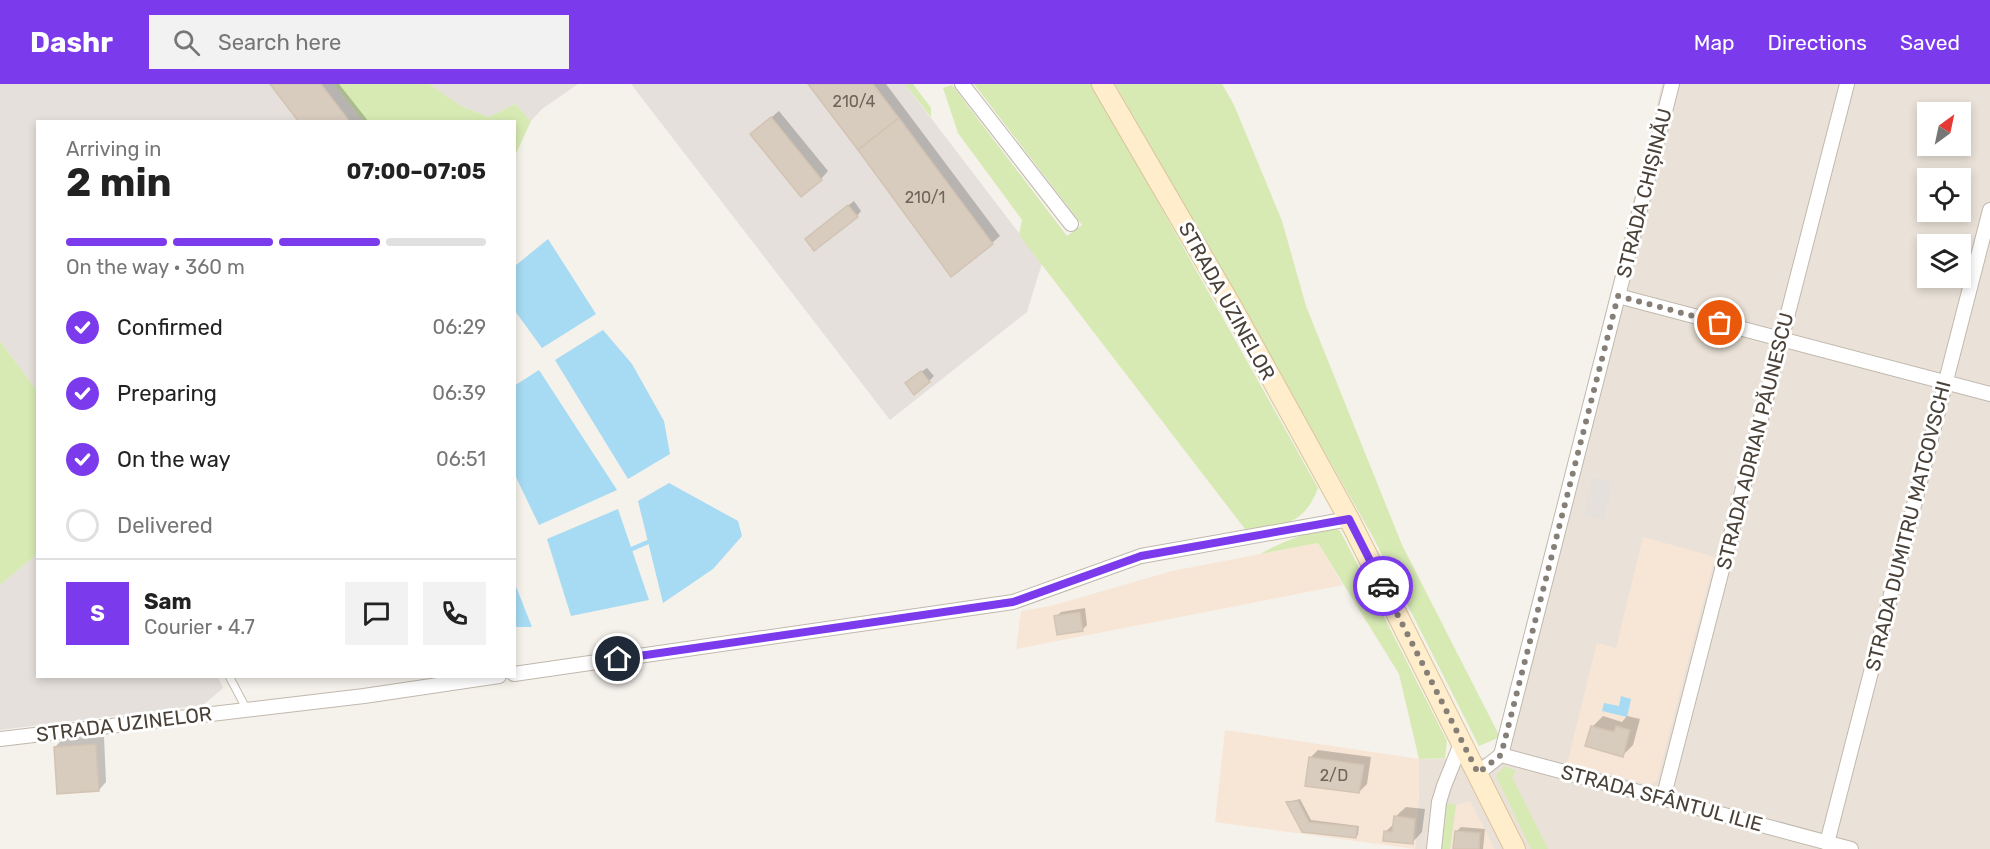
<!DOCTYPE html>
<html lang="en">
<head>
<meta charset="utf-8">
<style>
  body { margin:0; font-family:Rubik,sans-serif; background:#f2f2f2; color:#222; height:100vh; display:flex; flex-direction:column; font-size:22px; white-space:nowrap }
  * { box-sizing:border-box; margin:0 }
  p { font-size:20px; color:#767676 }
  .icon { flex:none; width:33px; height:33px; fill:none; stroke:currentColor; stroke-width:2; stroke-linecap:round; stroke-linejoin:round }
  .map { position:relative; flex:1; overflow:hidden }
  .panel { position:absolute; left:36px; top:36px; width:480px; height:558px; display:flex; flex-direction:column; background:#fff; border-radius:0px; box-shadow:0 3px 9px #0003 }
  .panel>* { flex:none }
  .needle { width:39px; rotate:33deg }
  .tools { position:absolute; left:1917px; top:18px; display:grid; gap:12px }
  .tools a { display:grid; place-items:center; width:54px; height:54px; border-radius:0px; background:#fff; box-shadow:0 3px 9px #0003; font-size:30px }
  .pin { position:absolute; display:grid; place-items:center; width:51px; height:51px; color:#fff; margin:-26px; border:3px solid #fff; border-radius:50%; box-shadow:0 2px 6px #0007 }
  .courier { position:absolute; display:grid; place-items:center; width:60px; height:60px; margin:-30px; border:4px solid #7c3aed; border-radius:50%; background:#fff; color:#222; box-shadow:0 2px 8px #0007 }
  .summary em { font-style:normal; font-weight:700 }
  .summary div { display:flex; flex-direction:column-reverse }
  .summary { display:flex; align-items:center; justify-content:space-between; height:102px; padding:0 30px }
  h1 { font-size:39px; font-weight:700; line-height:45px }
  .bar { display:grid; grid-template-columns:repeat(4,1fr); gap:9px 6px; align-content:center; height:72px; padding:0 30px }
  .bar i { height:8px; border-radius:4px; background:#e0e0e0 }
  .bar .on { background:#7c3aed }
  .bar p { grid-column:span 4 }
  .line { display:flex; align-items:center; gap:15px; padding:0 30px; border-top:2px solid #e0e0e0 }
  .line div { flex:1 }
  .round { display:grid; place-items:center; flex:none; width:63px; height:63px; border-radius:0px; background:#f2f2f2 }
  ol { padding:0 30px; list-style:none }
  li { display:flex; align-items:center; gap:18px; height:66px }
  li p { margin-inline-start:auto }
  li .icon { padding:6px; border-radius:50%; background:#7c3aed; color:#fff; stroke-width:4 }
  li:last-child { color:#767676 }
  li i { width:33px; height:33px; border:3px solid #e0e0e0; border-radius:50% }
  header { display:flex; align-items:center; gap:36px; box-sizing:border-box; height:84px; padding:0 30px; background:#7c3aed; color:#fff }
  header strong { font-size:28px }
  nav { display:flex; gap:33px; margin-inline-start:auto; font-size:21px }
  .search { width:420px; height:54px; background:#f2f2f2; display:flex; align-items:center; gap:15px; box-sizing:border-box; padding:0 21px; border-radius:0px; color:#767676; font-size:22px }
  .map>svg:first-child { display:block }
  .residential { fill:#eae2d8; fill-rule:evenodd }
  .commercial { fill:#f7e6d6 }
  .industrial { fill:#e5e0dc }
  .green { fill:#d7eab3 }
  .water { fill:#a6dbf3 }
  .shadow { fill:#0003 }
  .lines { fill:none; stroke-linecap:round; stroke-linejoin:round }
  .stream { stroke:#a6dbf3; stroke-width:4.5 }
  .building { fill:#d8ccbf; stroke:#d3c3b2; stroke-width:1.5 }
  .lane-casing { stroke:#c1b8ad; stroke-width:9 }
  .street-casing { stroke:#c1b8ad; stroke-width:16 }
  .secondary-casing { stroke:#d9c39c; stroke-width:22 }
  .lane { stroke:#fff; stroke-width:7 }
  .street { stroke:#fff; stroke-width:14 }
  .secondary { stroke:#ffedcb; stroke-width:20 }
  .done { stroke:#867f77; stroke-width:6; stroke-dasharray:0 10.8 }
  .route { stroke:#7c3aed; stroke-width:8 }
  .labels { text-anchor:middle; stroke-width:6; stroke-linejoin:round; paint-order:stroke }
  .number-label { font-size:16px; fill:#6e645a }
  .street-label { font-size:20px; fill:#4a4138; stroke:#fff }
</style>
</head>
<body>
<header>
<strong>Dashr</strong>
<div class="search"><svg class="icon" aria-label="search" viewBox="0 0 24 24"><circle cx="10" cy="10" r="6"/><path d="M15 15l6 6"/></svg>Search here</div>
<nav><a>Map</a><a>Directions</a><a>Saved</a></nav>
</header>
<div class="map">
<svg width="1990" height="765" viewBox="0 0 1990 765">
  <rect width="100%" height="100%" fill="#f5f1eb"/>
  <path class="residential" d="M1662,0H1990V765H1415L1419,709V675L1496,673ZM1928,28H1960V62H1928ZM1928,94H1960V128H1928ZM1928,160H1960V194H1928Z"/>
  <g class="commercial">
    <path d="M1643,453L1715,473L1657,696L1650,701L1567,680L1597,559L1616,564Z"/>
    <path d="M1318,459L1343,501L1016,565L1021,527L1051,522L1172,487Z"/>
    <path d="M1225,646L1419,675V709L1415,765L1215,738Z"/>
    <path d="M1470,717L1495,765H1450L1456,721Z"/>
  </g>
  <g class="industrial">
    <path d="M0,0H334L363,37L38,38L37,307L0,257Z"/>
    <path d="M429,0H578L542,25L531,37L515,20L489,33L461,22Z"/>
    <path d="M631,0H905L1042,179L1027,228L890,336Z"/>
    <path d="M1592,393L1613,398L1604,436L1584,431Z"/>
    <path d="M37,470L38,592L218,593L223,604L203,621L0,646V501Z"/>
  </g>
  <g class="green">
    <path d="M334,0H429L461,22L489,33L515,20L531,37L515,72L514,38L363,37Z"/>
    <path d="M905,0H913L931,24V33Z"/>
    <path d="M974,0H1092L1318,404C1304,442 1281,442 1245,445L1019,151L1022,136L958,49L943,4L952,1L1067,152L1082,141Z"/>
    <path d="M1115,0H1222L1234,21L1282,137L1306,222L1402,461L1500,653L1479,662L1373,453Z"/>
    <path d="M0,257L37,307V470L0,501Z"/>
    <path d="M1335,444L1340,447L1347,460L1447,657L1445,674L1419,675L1399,590L1318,459L1260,470C1284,457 1308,447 1335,444Z"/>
    <path d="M1505,682L1516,687L1512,693L1548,765H1531L1496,692Z"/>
    <path d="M1446,719L1456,721L1450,765H1441Z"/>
  </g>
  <g class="water">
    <path d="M548,155L596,230L542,264L515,227V182Z"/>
    <path d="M603,246L632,280L664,337L670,370L628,395L555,276Z"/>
    <path d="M539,286L617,406L539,441L515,391L514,302Z"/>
    <path d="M669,399L738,437L742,452L713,485L663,519L638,417Z"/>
    <path d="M618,425L649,516L571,532L547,455Z"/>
    <path d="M514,500H515L532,543H515Z"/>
    <path d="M1621,612L1631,615L1627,633L1602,627L1604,619L1619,622Z"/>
  </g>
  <g class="shadow">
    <path d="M272,0H339L369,38H301Z"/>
    <path d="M809,0H886L1000,152L992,159Z"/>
    <path d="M779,27L828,87L821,95L760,43Z"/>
    <path d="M854,117L861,127L857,132L812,150Z"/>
    <path d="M927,284L934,292L929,297L912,294Z"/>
    <path d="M1085,524L1087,541L1082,546L1056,533L1061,528Z"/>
    <path d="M1603,632L1622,638L1627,632L1640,635L1633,661L1622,672L1592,643Z"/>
    <path d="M104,653L106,698L99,706L55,663L63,655Z"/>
    <path d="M1318,666L1371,673L1367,700L1359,708L1311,673Z"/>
    <path d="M1300,715L1311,736L1359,742L1358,751L1355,753L1302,747L1288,718Z"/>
    <path d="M1406,723L1425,725L1422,748L1412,759L1385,748L1395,739V733Z"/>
    <path d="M1461,743L1485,745L1483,765H1455L1456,748Z"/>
  </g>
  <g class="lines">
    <path class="stream" d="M632,465L648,458"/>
  </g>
  <g class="building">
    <path d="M270,0H321L350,38H299Z"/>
    <path d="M808,0H873L899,34L858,66Z"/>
    <path d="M771,33L822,96L801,113L750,50Z"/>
    <path d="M899,34L993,160L951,193L858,66Z"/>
    <path d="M848,121L858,133L814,167L805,155Z"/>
    <path d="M921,287L930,298L914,311L905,299Z"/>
    <path d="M1080,528L1083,547L1057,551L1054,532Z"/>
    <path d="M1591,642L1614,648L1616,642L1630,646L1623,673L1585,662Z"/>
    <path d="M96,660L99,707L57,710L54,663Z"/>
    <path d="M1309,673L1364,681L1359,709L1305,702Z"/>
    <path d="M1298,717L1309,738L1357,743L1356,754L1302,748L1286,718Z"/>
    <path d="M1394,732L1415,735L1413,760L1383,757L1384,747L1392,748Z"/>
    <path d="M1455,747L1480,749L1479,765H1453Z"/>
  </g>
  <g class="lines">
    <defs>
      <path id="lane" d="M229,592L247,626"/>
      <g id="street">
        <path d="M962,0L1071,140"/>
        <path d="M1618,212L1990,310"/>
        <path d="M514,590L1013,518L1141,472L1349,435"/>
        <path d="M0,655L364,612L499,592"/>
        <path d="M1501,671L1672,0"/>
        <path d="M1478,689L1501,671L1851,765"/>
        <path d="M1663,715L1847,0"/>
        <path d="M1827,759L1990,126"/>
        <path d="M1434,765L1439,718L1444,702L1462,657"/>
      </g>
      <path id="secondary" d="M1102,0L1233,225L1349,435L1515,765"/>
    </defs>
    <use href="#lane" class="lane-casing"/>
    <use href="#street" class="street-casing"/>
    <use href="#secondary" class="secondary-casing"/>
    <use href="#lane" class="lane"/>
    <use href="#street" class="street"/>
    <use href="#secondary" class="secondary"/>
  </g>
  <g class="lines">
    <path class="done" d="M1383,502L1478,689L1501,671L1618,212L1720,239"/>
    <path class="route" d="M618,575L1013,518L1141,472L1349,435L1383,502"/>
  </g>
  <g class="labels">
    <g class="number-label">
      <text x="854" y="23">210/4</text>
      <text x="925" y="119">210/1</text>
      <text x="1334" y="697">2/D</text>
    </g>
    <g class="street-label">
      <text transform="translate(1644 109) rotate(-76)" y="7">STRADA CHIȘINĂU</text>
      <text transform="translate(1227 217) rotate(61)" y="7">STRADA UZINELOR</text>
      <text transform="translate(1755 357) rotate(-76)" y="7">STRADA ADRIAN PĂUNESCU</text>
      <text transform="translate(1908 442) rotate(-76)" y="7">STRADA DUMITRU MATCOVSCHI</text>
      <text transform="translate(124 640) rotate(-7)" y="7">STRADA UZINELOR</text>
      <text transform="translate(1662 714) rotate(15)" y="7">STRADA SFÂNTUL ILIE</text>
    </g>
  </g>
</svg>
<div class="tools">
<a><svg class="needle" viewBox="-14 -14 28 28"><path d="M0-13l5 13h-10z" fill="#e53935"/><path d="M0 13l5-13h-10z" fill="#767676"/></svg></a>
<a><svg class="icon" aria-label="locate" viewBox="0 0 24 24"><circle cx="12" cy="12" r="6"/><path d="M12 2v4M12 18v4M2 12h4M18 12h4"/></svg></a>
<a><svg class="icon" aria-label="layers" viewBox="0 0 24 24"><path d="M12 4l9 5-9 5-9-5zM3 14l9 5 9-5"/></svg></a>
</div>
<div class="pin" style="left:1720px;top:239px;background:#ea580c"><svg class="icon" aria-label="bag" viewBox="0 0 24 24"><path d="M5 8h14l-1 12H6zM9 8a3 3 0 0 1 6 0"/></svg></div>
<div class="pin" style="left:618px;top:575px;background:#1f2937"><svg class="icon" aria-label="home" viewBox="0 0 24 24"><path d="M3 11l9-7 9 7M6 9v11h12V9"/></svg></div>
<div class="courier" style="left:1383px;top:502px"><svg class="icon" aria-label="car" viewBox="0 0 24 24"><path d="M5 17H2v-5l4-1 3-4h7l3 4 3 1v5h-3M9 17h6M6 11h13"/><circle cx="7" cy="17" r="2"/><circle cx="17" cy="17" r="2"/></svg></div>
<section class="panel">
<div class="summary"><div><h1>2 min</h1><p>Arriving in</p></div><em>07:00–07:05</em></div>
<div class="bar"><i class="on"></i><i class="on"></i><i class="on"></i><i></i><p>On the way · 360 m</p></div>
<ol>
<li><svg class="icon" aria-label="check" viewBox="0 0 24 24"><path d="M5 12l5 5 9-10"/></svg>Confirmed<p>06:29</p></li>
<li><svg class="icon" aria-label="check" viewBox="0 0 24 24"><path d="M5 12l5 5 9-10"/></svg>Preparing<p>06:39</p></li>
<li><svg class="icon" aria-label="check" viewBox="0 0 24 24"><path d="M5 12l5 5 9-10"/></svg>On the way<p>06:51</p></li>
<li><i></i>Delivered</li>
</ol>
<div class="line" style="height:108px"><b class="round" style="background:#7c3aed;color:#fff">S</b><div><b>Sam</b><p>Courier · 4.7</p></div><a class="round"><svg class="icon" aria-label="chat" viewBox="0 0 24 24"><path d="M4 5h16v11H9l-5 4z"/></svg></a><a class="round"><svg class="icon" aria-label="phone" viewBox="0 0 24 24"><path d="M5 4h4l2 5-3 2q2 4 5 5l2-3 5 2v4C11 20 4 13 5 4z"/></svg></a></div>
</section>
</div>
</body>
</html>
